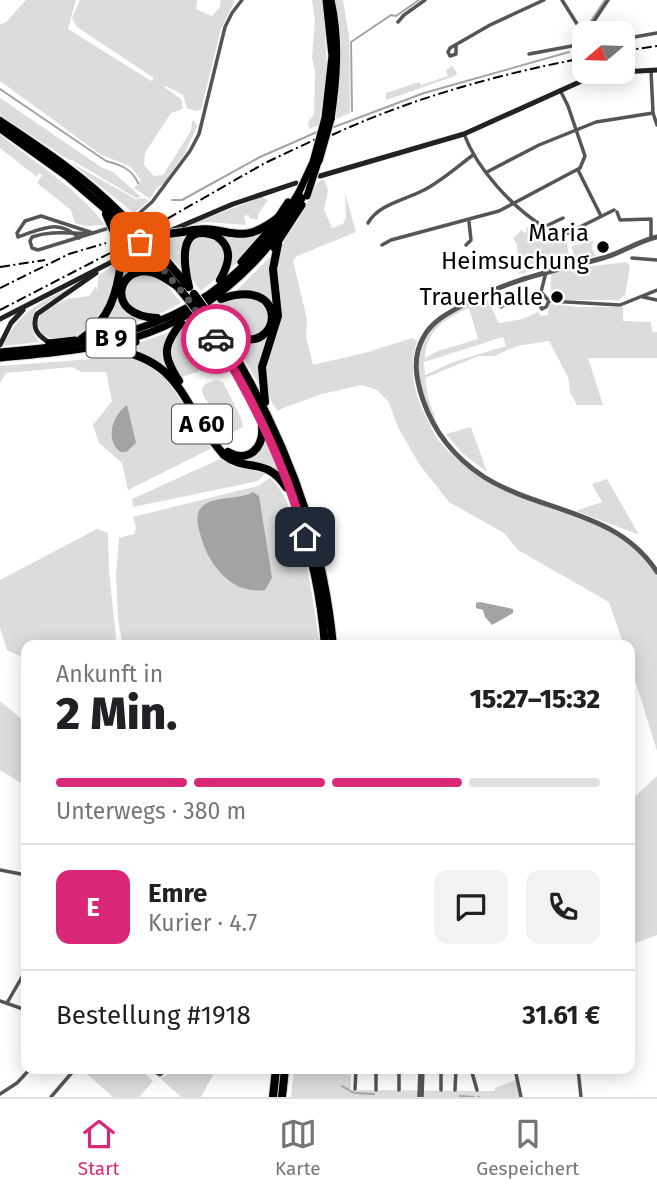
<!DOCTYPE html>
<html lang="de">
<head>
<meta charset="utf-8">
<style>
  body { margin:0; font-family:"Fira Sans",sans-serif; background:#f2f2f2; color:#202124; height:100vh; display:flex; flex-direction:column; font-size:26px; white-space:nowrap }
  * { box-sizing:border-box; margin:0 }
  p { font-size:23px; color:#757577 }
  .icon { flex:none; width:38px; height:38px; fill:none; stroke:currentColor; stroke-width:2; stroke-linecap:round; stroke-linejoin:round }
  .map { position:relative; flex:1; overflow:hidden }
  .panel { position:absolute; left:21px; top:640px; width:614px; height:434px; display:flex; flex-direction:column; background:#fff; border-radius:14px; box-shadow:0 4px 18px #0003 }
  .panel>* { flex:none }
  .needle { width:46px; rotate:251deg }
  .controls { position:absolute; left:572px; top:21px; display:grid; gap:14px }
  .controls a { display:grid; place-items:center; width:63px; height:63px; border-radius:14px; background:#fff; box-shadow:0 4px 18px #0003; font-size:35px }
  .pin { position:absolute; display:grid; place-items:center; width:60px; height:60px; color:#fff; margin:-30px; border-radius:14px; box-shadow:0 4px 10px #0006 }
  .courier { position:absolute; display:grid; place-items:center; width:70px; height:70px; margin:-35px; border:5px solid #db2777; border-radius:50%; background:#fff; color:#222; box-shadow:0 2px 9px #0007 }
  .summary em { font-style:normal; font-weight:800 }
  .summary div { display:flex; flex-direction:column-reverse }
  .summary { display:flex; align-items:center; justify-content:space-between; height:119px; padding:0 35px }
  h1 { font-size:46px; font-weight:800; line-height:52px }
  .bar { display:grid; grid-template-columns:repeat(4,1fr); gap:10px 7px; align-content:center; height:84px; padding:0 35px }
  .bar i { height:9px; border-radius:5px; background:#e0e0e0 }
  .bar .active { background:#db2777 }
  .bar p { grid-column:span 4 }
  .line { display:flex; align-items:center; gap:18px; padding:0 35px; border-top:2px solid #e0e0e0 }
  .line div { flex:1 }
  .round { display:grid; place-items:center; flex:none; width:74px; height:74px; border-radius:14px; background:#f2f2f2 }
  .tabs { display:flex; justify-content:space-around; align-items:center; height:98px; border-top:2px solid #e0e0e0; background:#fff; font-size:19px; color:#757577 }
  .tabs a { display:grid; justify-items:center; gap:4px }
  .tabs .active { color:#db2777 }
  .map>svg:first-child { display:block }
  .green { fill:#dcdcdc; fill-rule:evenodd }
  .water { fill:#a3a3a3 }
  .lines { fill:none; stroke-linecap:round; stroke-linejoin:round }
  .stream { stroke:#a3a3a3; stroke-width:2 }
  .trunk-casing { stroke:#dbdbdb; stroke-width:9 }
  .motorway-casing { stroke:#dbdbdb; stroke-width:10 }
  .minor { stroke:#555; stroke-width:3.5 }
  .tertiary { stroke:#555; stroke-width:5 }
  .secondary { stroke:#222; stroke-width:5 }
  .trunk { stroke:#000; stroke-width:7 }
  .motorway { stroke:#000; stroke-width:8 }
  .rail { stroke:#000; stroke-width:2; stroke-dasharray:10 3.5 2 3.5; stroke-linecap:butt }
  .trunk-bridge-casing { stroke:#dbdbdb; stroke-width:9; stroke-linecap:butt }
  .motorway-bridge-casing { stroke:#dbdbdb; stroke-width:10; stroke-linecap:butt }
  .trunk-bridge { stroke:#000; stroke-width:7 }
  .motorway-bridge { stroke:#000; stroke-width:8 }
  .done { stroke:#595959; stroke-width:7; stroke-dasharray:0 12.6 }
  .route { stroke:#db2777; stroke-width:9 }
  .poi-dot { fill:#000; stroke:#fff; stroke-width:2.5 }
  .labels { text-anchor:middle; stroke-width:5; stroke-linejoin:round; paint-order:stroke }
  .shield { fill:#fff; stroke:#4c4c4c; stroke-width:2 }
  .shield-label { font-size:23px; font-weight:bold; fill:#000 }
  .poi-label { font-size:24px; fill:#000; stroke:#fff; text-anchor:end }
</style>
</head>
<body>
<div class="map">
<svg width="657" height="1097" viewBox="0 0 657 1097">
  <rect width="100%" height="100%" fill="#fff"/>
  <g class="green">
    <path d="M26,0H76L68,29L151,81L154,78L77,27L72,18L80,0H197L196,9L212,16L220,7L221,0H235L221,29L201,110L196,111L187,108L183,95L166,86L164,87L181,99L183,109L171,113L145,153L144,165L154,176L163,175L191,131L192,121H194L197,126L185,153L164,183L156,189L150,199L134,188L141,180L131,167L100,154L0,81V24L5,23Z"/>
    <path d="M312,0H323L327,67L319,125L309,129L308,122L314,115L315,71L312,57L315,21Z"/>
    <path d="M334,0H343L349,36L350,113L336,119L340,65Z"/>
    <path d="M452,66L457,73L455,76L386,100V93L419,82L421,85L448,76L446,70Z"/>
    <path d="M0,98L101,167L113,172L141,197L136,198L72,160H69L0,115Z"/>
    <path d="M0,135C36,163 80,191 105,225L85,226L75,223L71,210L37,183L42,175L39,173L37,177L0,148Z"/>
    <path d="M70,162L135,199L145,198L148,201L134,213Z"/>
    <path d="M324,179L328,190L324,210L332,228L343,224L346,217L345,193L356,232L297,256L293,261L307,319L306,337L313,365L368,352L412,338L417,341C409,366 413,389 424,413C429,422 433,433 439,441C467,475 512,494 552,509C597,526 630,532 657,576V751L630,664V646H624L609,602L518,550L504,533L449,502L419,464L399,429L388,401L377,390L362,385L322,394L283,408L278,411C251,380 279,343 281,308C282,290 274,273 278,255C281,242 293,229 300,217C306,206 311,195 317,183Z"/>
    <path d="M262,197L268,200L258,214V220L249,218V215L244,216L246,225L207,222L186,226Z"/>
    <path d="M533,223L567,243L570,262L519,274L517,244L513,238L522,230L524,233L527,232L526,229Z"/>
    <path d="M266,230L240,260L228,271L230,265L217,234L190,238L184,272L158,243L198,231Z"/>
    <path d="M199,236H212L226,249L221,274L201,291L189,275L188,246Z"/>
    <path d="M593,241L592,249L596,256L574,261L572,246Z"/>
    <path d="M141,252L156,271L148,269L122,283L127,311L144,320L93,335L109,317L124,261Z"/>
    <path d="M272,255L270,267L275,319C266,297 261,286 234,293Z"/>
    <path d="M627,262L630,267L625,295L619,300H550L551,274L575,268Z"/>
    <path d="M112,266L116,271L112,284H114C111,294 109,308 102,316C90,334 61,347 42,334L37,324L41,313L67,299L89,296L96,286L97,291L99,275Z"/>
    <path d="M146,273L161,278L181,303L157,315L134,312L123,294L129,280Z"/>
    <path d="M83,281L36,310C29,324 32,331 39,342L3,346C20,307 48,299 83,281Z"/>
    <path d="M236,297L263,301L270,318L264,332L249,338C228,328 227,327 213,309Z"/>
    <path d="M486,297L499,323L523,319L538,312L541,316L548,315L549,305L552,304L580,307H623V321L651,322L652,332H657V358H588L603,405H577L570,392L568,377L549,341L517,346L494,356H479L425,378L428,398L440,431C423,401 405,357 433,328C448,314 468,305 486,297ZM469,308L478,339L438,351L425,358C426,330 446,318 469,308ZM503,337L506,346L453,362L425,375L424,362Z"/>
    <path d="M195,319L224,364L206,365L203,370L179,378C158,350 171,337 195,319Z"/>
    <path d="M172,331L164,346L166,364L221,447C237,465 259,459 264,436L281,477C264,459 236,468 220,449C192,406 176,366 125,348Z"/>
    <path d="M269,332L261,385H259L231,336L237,339Z"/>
    <path d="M118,357H134L162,374L214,447L128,490L122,463L99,443L93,425L112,401L106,372H82L72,367L6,373L0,383V366Z"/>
    <path d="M216,380L223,382L241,418L243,427L232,433H227L203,395L202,389L205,384Z"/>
    <path d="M471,427L487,472L462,453L446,434Z"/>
    <path d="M220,459L238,468L266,473L258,481L133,507L132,499Z"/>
    <path d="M270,478C302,505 313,603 320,646H123L118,619L116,575L119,538L134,534L136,528L133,517L258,486Z"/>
    <path d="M607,479L638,533L637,534L576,511L602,502L592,484Z"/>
    <path d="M97,529L108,533L109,571L116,638L114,645L116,646H26V659L7,650L0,628V580Z"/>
    <path d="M0,701L26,723V786L0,770Z"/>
    <path d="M657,776V935L630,945V801Z"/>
    <path d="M92,1069H140L153,1081L139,1097H113L87,1074Z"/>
    <path d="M170,1069H216L201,1097H181L160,1078L167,1075Z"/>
    <path d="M294,1069H351V1090L495,1091V1088L516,1080L519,1097H291Z"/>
  </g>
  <g class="water">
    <path d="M127,405L136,443L126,452H120C105,439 112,416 127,405Z"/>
    <path d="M253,492L259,496L272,578L265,590C233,595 209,566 201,537C199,529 195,519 199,511C208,494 239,501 253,492Z"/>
    <path d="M480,602L513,609V613L492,625L485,617L483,610L476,608V603Z"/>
  </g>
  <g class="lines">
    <g class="stream">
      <path d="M585,30L605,0"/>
      <path d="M0,89L106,161C121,165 132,169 138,183"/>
      <path d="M352,111L351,42L391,15L396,16L419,0"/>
      <path d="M334,127L424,93L569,52"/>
      <path d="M172,200H182L260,157L317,132"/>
      <path d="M342,1086L354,1093"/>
      <path d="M356,1093L374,1094"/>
      <path d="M460,1096L474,1097"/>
      <path d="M478,1097H479"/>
    </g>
    <defs>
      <g id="trunk">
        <path d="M325,118L332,56L326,0"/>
        <path d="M331,119C337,79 340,40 331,0"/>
        <path d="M274,248L302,205"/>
        <path d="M241,262L270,229L288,202"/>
        <path d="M49,343L75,340"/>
        <path d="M0,352C136,341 226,317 299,192"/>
        <path d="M90,352L136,342"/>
        <path d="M0,358C41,354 82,351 122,341C202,321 264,265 304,195"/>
      </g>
      <g id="motorway">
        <path d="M0,121C40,148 82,175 116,209"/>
        <path d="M0,128L67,176L109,212"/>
        <path d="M183,232C227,220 235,252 279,217"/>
        <path d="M153,245L187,285"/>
        <path d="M146,249L187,298"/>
        <path d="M189,287C184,266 176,221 216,236C234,248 229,264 220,280"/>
        <path d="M208,313C275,413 322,525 333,646"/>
        <path d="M202,317C267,413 316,528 325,646"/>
        <path d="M157,318C103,316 118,264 151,272C161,274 171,282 180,288"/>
        <path d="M220,326C227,331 235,337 244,339C282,346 287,276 221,299"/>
        <path d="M81,339C109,321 117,294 121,262"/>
        <path d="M111,349C186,361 181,408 224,455C247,473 266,456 286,487"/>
        <path d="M179,381C163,356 162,347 181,323"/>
        <path d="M265,402L262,367L278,316L273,269L278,244"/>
        <path d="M228,452C249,464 264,447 262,426"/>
        <path d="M273,1097L276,1069"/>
        <path d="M282,1097L285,1069"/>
      </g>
    </defs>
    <use href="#trunk" class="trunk-casing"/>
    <use href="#motorway" class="motorway-casing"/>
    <g class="minor">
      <path d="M562,0L584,35"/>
      <path d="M398,22L404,15L425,0"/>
      <path d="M586,33L608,0"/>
      <path d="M623,39L657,33"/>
      <path d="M456,45V54L450,56L448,52L450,48L490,25L544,0"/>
      <path d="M529,54L572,46L584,36"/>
      <path d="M651,70L653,113L657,125"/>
      <path d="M464,134C477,169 512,207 544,227L563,218"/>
      <path d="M578,170L601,216"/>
      <path d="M487,172L539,145L596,122L653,113"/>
      <path d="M617,212L620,220L651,219V238"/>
      <path d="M136,216L152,202L190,151L199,134L225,27L232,13L242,0"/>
      <path d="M368,223C379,204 405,200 424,190C441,181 457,167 473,155"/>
      <path d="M91,233C70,234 52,230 32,237L30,241L32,248L38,250L109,228"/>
      <path d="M568,233L614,210"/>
      <path d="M79,238C58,218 42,229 18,237L17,233L25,221L41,216L93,233"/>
      <path d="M382,245L391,240L499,211L580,168L585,156L568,106L560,90"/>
      <path d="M466,245L471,240L469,222"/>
      <path d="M632,258L657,260"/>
      <path d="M546,272L541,292L549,301L620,305L657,290"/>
      <path d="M643,297L657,300"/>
      <path d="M501,307C509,301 524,295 534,296L542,309L546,307L549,301"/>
      <path d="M0,870L26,875"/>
      <path d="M0,1001L26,1010"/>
      <path d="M7,1003L26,970"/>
      <path d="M151,1069L160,1075L167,1069"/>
      <path d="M399,1069V1090"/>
      <path d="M471,1069L477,1090"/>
      <path d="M515,1069L521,1097"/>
      <path d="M578,1069L581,1097"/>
      <path d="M355,1089L356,1069"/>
      <path d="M376,1090V1069"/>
      <path d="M441,1090V1069"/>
      <path d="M455,1090L456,1069"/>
      <path d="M0,1094L17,1083L30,1069"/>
      <path d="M51,1097L75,1069"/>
      <path d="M419,1097L420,1069"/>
      <path d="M422,1097L423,1069"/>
    </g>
    <path class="tertiary" d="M657,237C638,241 622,253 603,258C550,272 512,278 463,305C448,313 431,322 423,338C412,358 416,379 423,400C434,432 455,458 484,477C542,513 617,510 657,572"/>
    <g class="secondary">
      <path d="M320,176L464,134L584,80L621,72L657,70"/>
      <path d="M172,230L233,204L296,183"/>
      <path d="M0,319L137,249"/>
      <path d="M50,343C38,336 31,328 37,314L96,273"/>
      <path d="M0,345L11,323L23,310"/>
    </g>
    <use href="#trunk" class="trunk"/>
    <use href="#motorway" class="motorway"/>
    <g class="rail">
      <path d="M623,51L657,46"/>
      <path d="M332,135C412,98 499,74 584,58"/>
      <path d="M151,228L265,163L316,139"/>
      <path d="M122,247L131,242"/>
      <path d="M0,267L45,260"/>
      <path d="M0,288L69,254L106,243"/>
      <path d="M0,310L116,250"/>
    </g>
    <defs>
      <g id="trunk-bridge">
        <path d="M319,161L331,119"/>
        <path d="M299,192L313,162L325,118"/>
        <path d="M307,196L318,162"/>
      </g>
      <g id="motorway-bridge">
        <path d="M116,209L153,245"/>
        <path d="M109,212L146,249"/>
        <path d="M106,214L117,239L121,262"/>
        <path d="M131,222L159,235L183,232"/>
        <path d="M194,294L208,313"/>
        <path d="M187,298L202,317"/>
      </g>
    </defs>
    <use href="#trunk-bridge" class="trunk-bridge-casing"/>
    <use href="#motorway-bridge" class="motorway-bridge-casing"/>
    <use href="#trunk-bridge" class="trunk-bridge"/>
    <use href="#motorway-bridge" class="motorway-bridge"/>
  </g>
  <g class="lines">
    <path class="done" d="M140,242L187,298L216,339"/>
    <path class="route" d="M216,339C254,401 286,466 305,537"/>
  </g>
  <g class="poi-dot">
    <circle cx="603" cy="247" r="7"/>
    <circle cx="557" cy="297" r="7"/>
  </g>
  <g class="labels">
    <g class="shield">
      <rect x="86.5" y="318.5" width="49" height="39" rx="5"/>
      <rect x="172" y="404.5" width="60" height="39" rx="5"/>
    </g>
    <g class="shield-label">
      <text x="111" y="346">B 9</text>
      <text x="202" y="432">A 60</text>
    </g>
    <g class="poi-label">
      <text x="589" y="241">Maria<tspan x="589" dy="28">Heimsuchung</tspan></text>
      <text x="543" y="305">Trauerhalle</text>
    </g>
  </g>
</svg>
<div class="controls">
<a><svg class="needle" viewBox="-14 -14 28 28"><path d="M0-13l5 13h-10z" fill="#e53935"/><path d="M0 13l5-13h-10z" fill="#757577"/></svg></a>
</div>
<div class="pin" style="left:140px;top:242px;background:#ea580c"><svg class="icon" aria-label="bag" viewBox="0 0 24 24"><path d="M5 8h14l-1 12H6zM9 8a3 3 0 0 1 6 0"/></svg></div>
<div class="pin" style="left:305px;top:537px;background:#1f2937"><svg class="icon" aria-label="home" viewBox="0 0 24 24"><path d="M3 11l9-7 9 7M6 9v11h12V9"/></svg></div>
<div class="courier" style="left:216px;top:339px"><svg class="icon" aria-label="car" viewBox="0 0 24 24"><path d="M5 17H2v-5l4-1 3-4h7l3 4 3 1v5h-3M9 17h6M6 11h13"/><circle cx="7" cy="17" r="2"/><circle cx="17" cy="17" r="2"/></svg></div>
<section class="panel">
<div class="summary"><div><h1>2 Min.</h1><p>Ankunft in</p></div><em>15:27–15:32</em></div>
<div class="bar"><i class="active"></i><i class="active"></i><i class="active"></i><i></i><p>Unterwegs · 380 m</p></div>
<div class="line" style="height:126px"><b class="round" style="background:#db2777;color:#fff">E</b><div><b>Emre</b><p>Kurier · 4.7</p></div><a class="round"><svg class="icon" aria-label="chat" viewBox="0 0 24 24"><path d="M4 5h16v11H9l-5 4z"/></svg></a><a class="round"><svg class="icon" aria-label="phone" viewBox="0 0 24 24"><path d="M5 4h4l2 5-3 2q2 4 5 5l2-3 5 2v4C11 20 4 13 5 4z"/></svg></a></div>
<div class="line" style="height:91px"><div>Bestellung #1918</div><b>31.61 €</b></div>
</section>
</div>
<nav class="tabs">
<a class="active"><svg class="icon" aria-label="home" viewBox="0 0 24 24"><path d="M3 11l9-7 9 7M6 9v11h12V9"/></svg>Start</a>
<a><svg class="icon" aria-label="map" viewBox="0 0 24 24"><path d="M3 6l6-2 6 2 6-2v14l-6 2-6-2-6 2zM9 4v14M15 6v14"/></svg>Karte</a>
<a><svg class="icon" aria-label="saved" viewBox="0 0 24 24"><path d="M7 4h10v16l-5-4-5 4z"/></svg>Gespeichert</a>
</nav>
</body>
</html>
